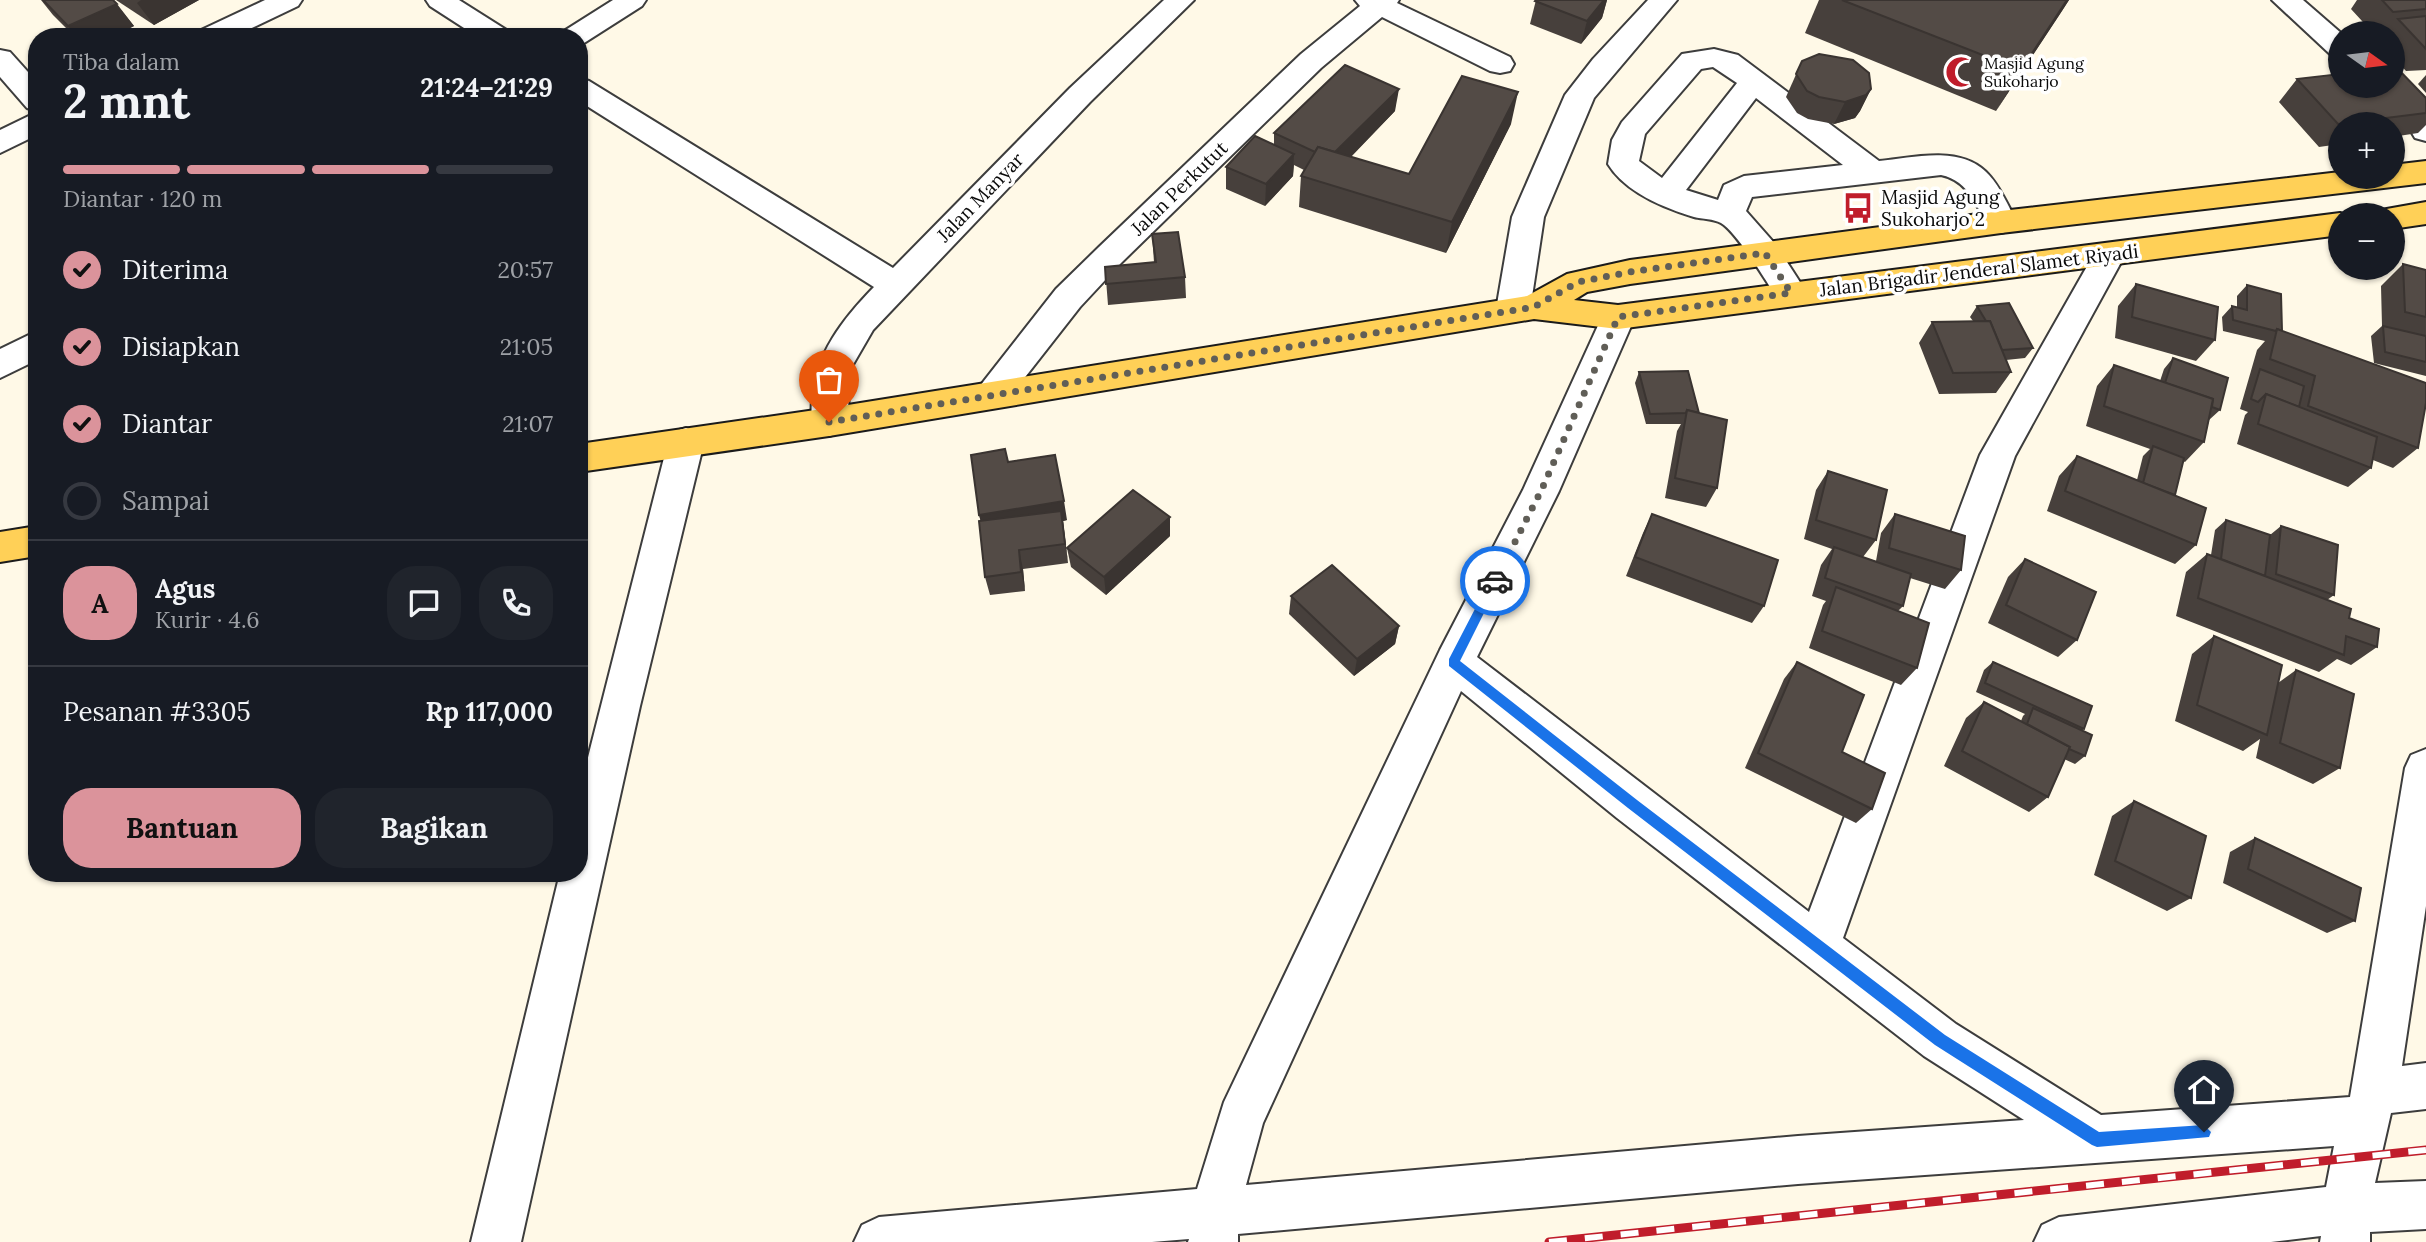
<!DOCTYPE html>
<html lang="id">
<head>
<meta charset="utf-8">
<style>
  body { margin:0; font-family:Lora,serif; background:#20242c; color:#f1f3f6; height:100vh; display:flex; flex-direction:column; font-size:26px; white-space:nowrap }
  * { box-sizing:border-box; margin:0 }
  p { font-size:23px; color:#9ea1a6 }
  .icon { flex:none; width:38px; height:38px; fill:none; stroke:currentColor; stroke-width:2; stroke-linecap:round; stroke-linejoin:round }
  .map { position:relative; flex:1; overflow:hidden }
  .drawer { position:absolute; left:28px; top:28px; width:560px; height:854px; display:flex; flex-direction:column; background:#171b24; border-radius:28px; box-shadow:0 2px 5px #0004 }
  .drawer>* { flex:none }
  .needle { width:46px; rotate:104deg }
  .tools { position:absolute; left:2328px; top:21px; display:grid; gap:14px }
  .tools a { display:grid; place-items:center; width:77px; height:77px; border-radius:50%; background:#171b24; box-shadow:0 2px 5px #0004; font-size:35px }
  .pin { position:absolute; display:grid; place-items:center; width:60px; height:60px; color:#fff; margin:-72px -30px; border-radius:50% 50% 50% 0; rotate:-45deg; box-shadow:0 0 7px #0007 }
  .pin .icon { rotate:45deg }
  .courier { position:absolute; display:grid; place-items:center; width:70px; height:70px; margin:-35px; border:5px solid #1a73e8; border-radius:50%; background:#fff; color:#222; box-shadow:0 2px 9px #0007 }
  .overview em { font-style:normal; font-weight:800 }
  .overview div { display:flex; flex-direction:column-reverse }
  .overview { display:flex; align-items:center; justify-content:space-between; height:119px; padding:0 35px }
  h1 { font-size:46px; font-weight:800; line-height:52px }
  .bar { display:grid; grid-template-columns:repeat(4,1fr); gap:10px 7px; align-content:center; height:84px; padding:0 35px }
  .bar i { height:9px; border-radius:5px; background:#363941 }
  .bar .active { background:#db939b }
  .bar p { grid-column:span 4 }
  .line { display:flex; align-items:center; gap:18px; padding:0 35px; border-top:2px solid #363941 }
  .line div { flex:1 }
  .round { display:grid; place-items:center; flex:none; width:74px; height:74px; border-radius:28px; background:#20242c }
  ol { padding:0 35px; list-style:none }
  li { display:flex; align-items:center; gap:21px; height:77px }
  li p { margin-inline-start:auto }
  li .icon { padding:7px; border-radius:50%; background:#db939b; color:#111; stroke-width:4 }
  li:last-child { color:#9ea1a6 }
  li i { width:38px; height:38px; border:4px solid #363941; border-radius:50% }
  .cta { display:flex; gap:14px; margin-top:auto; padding:14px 35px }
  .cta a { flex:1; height:80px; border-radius:28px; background:#db939b; color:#111; font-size:28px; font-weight:800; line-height:80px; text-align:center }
  .cta a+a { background:#20242c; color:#f1f3f6 }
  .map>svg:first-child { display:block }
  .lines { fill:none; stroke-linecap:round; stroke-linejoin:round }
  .minor-casing { stroke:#3d3d3d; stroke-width:4 }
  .major-casing { stroke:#1b1b1b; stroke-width:4 }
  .minor { fill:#fff; fill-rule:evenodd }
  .major { fill:#ffd057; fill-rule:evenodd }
  .rail-casing { stroke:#c01d2b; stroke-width:9 }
  .rail { stroke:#fff; stroke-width:6; stroke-dasharray:18; stroke-linecap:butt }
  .wall { fill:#47403c }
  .shaded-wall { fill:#3a3431 }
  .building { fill:#534b46; stroke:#3a3431; stroke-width:2 }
  .route { fill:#1a73e8 }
  .done { stroke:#605e57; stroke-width:7; stroke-dasharray:0 12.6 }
  .labels { text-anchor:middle; stroke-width:7; stroke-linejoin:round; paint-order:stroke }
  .far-poi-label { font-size:16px; fill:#0a0a0a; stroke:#fff; text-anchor:start }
  .street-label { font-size:19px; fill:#0a0a0a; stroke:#fff }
  .poi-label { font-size:19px; fill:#0a0a0a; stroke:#fff; text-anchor:start }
</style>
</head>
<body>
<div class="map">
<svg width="2426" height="1242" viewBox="0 0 2426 1242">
  <rect width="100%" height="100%" fill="#fff9e7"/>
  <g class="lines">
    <defs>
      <g id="minor">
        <path d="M265,0H302L298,6L233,37H195L199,31Z"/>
        <path d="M426,0H459L508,31L512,37H478L430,6Z"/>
        <path d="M613,0H646L642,6L584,43L579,45V37H560L564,31Z"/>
        <path d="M1164,0H1194L1090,102L873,330L851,368L847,422L841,432L829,436L817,432C811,421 811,412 812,400C815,354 843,319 874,287L579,101V78L589,81L893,268L1070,88Z"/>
        <path d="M1355,0H1399L1397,3L1510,57L1514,64L1510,71L1500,73L1490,71L1382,17L1321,68L1121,263L1080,307L1004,404L992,408L980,404L975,395L980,386L1056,289L1099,247L1301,54L1360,6Z"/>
        <path d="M1648,0H1677L1594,98L1544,217L1530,310L1525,319L1513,322L1501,319L1496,310L1512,217L1565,95L1593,59Z"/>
        <path d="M2272,0H2303L2341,33L2340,57L2330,54Z"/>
        <path d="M1714,49L1738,55L1879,161C1913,158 1962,144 1989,175C2001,188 2008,206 2017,222L2012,230L2001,233L1990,230C1977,208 1970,181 1941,175L1752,197L1746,211L1776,245L1807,293L1803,301L1791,305L1779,301C1768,284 1737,232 1721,223C1714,219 1702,219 1694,217C1664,208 1625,192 1608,164L1612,140L1622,122L1682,54ZM1713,67L1737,83L1662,178L1639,161L1645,134L1701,69ZM1756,98L1843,165L1744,176L1724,185L1718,200L1686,190Z"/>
        <path d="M0,50L10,52L37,82V111L27,108L0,77Z"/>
        <path d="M2392,80L2426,110V141L2415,138L2409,128L2366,86H2392Z"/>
        <path d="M37,112V135L0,153V130Z"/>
        <path d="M2109,243L2120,247L2125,255L2015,456L1843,938L1956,1024L2101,1115L2350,1097L2405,768L2411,755L2426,749V906L2402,1066L2426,1063V1109L2391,1113L2375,1183L2426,1181V1229L2370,1232V1242H2320L2321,1236L2271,1242H2034L2042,1225L2059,1217L2326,1187L2334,1146L1798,1184L1238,1234V1242H1188L1189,1239L1152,1242H854L862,1225L879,1217L1197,1189L1224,1102L1440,650L1523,490L1606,308L1618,305L1630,308L1635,317L1559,491L1477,657L1809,912L1980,455L2098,247ZM1461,691L1617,818L1924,1056L2024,1120L1798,1136L1246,1185L1263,1123Z"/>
        <path d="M37,331V360L0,378V349Z"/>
        <path d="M686,428L699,432L704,442L640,706L521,1242H471L560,873H579V793L668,442L673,432Z"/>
      </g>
      <g id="major">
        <path d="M2426,161V183L2001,233L1630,284L1587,292L1574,300L1618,305L2340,213L2348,215H2340V235L1618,329L1534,319L829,436L579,472V444L829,408L1527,296L1567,274L1630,260L2001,211L2340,172V177H2392V165Z"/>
        <path d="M2426,202V224L2392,229V215H2378L2381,210Z"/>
        <path d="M37,526V556L0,562V532Z"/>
      </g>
    </defs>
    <use href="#minor" class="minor-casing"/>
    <use href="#major" class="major-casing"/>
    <use href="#minor" class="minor"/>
    <use href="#major" class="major"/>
    <defs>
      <path id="rail" d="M1549,1242L2426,1150"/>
    </defs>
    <use href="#rail" class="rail-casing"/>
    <use href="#rail" class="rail"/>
  </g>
  <g class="wall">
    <path d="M41,0H113L134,26L112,37H75L53,15Z"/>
    <path d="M116,0H199L154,25Z"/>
    <path d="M1536,0H1607L1602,18L1581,44L1530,24Z"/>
    <path d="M1819,0H2069L1996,111L1805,33Z"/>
    <path d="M2357,0H2426V70L2406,71L2392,56V33H2373L2351,9Z"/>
    <path d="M1802,61L1871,89L1860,111L1855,118L1834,124L1808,119L1797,113L1786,97Z"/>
    <path d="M2426,75V93L2418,84Z"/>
    <path d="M2297,79L2426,98V125L2418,133L2392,137V124H2340V144L2319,147L2279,102Z"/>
    <path d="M1395,111L1351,157L1409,174L1511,124L1446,253L1299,207L1301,176L1304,170L1294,165L1293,176L1265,206L1226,189V167L1274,144V133Z"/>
    <path d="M1152,234L1185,277L1186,298L1108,305L1105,267L1154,262Z"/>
    <path d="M2403,264L2426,270V376L2374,363L2371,336L2382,326L2381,286Z"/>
    <path d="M2136,284L2215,340L2196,361L2115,338L2118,306Z"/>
    <path d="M2247,285L2282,331L2418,448L2393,468L2373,460L2371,468L2348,487L2237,444L2245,415L2248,412L2240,409L2257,350L2265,341L2223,331L2222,317L2232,306L2237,307V296Z"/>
    <path d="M1977,306L2033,348L2025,358L2006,360L2011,372L1996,393L1939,394L1919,343L1932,322L1973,321L1970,317Z"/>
    <path d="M2173,358L2220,410L2209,420L2204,442L2185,462L2183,461L2175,495L2196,545L2175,564L2047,511L2059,476L2077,456L2137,480L2143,456L2150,449L2086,426L2097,386L2114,365L2160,381L2164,369Z"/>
    <path d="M1688,371L1717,488L1706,507L1665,498L1677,431L1681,424H1646L1635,383L1639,372Z"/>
    <path d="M1008,462L1067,520L1063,521L1068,563L1023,569L1025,591L990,595L985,577L981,521L979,515Z"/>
    <path d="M1828,471L1876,540L1863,557L1876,561L1881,533L1895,514L1961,570L1945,589L1910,578L1903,606L1898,611L1917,668L1901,685L1809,648L1823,605L1826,601L1812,596L1821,565L1832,549L1804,539L1816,490Z"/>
    <path d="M1652,514L1764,606L1752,623L1626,576L1643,533Z"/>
    <path d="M2226,520L2270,535L2281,526L2334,595L2327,600L2349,618L2377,647L2351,665L2337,659L2319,672L2176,616L2186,572L2207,554L2211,555L2215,530Z"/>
    <path d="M1170,536L1106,595L1071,567L1067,548Z"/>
    <path d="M2025,559L2077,640L2058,657L1988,623L2008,577Z"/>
    <path d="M1291,596L1399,626L1395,644L1354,676L1289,614Z"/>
    <path d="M2214,636L2278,683L2296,670L2340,768L2313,784L2256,758L2260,739L2243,751L2175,721L2192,654Z"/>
    <path d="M1797,662L1872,809L1856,823L1745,768L1784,679Z"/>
    <path d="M1993,662L2084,729L2083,730L2085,756L2075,764L2064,759L2048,797L2029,812L1944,766L1966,718L1984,702L2021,721L2023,716L2025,714L1976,692L1984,670Z"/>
    <path d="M2134,801L2191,898L2167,911L2094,875L2112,816Z"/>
    <path d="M2255,838L2355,921L2327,933L2223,883L2230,852Z"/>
  </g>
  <g class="shaded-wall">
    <path d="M141,0H199L154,25L137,3Z"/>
    <path d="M1604,0H1607L1602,18L1581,44L1587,21Z"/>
    <path d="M2067,0H2069L2062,11L1996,111L2021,70Z"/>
    <path d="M117,4L134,26L112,37H77L68,26Z"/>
    <path d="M1399,89L1395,111L1327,181L1329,159Z"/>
    <path d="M1871,89L1860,111L1855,118L1834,124L1845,102Z"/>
    <path d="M1518,92L1511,124L1446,253L1452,222Z"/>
    <path d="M1294,154L1293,176L1265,206L1266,184Z"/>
    <path d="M1064,501L1067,520L1063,521L1068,563L1065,544L984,534L979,515Z"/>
    <path d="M1170,517V536L1106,595L1104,577Z"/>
    <path d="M1019,550L1023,569L1025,591L1021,572Z"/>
    <path d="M1399,626L1395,644L1354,676L1357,659Z"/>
  </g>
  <g class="building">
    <path d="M43,0H113L117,4L68,26Z"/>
    <path d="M1536,0H1604L1587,21L1535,1Z"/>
    <path d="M1842,0H2067L2021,70Z"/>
    <path d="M2382,0H2426V9L2393,12Z"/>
    <path d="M2426,16V49L2398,19Z"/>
    <path d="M1819,54L1853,60L1869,73L1871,89L1866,95L1845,102L1819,97L1807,91L1796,74L1802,61Z"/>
    <path d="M1345,65L1399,89L1335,152L1318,147L1315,152L1274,133Z"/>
    <path d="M2395,66L2426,98V113L2338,124L2297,79L2340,74V86H2392V67Z"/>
    <path d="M1462,76L1518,92L1452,222L1301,176L1318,147L1409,174Z"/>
    <path d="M1255,136L1294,154L1266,184L1226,167Z"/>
    <path d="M1178,232L1185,277L1106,284L1105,267L1156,262L1152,234Z"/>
    <path d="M2403,264L2426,270V317L2405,312Z"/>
    <path d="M2136,284L2218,307L2215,340L2132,317Z"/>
    <path d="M2247,285L2281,294L2282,331L2277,329L2276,331L2233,320L2232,306L2247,310Z"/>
    <path d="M2009,303L2033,348L2002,350L1990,321H1986L1977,306Z"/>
    <path d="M1990,321L2011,372L1953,373L1932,322Z"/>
    <path d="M2383,326L2426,336V362L2385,352Z"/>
    <path d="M2277,329L2426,383V403L2418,448L2308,406L2315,376L2270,359Z"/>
    <path d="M2173,358L2228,378L2220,410L2212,407L2213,399L2165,383Z"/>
    <path d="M2114,365L2213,399L2204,442L2104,406Z"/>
    <path d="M2260,369L2304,386L2299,407L2266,394L2258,402L2251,399Z"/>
    <path d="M1688,371L1699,413L1687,410L1686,413L1650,414L1639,372Z"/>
    <path d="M2266,394L2377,437L2371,468L2258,424Z"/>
    <path d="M1687,410L1727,420L1717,488L1675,478Z"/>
    <path d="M2153,446L2184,458L2175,495L2143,483Z"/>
    <path d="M1005,449L1008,462L1055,455L1064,501L979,515L971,455Z"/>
    <path d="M2077,456L2206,508L2196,545L2065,491Z"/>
    <path d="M1828,471L1887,490L1876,540L1816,520Z"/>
    <path d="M1133,490L1170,517L1104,577L1067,548Z"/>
    <path d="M1061,511L1065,544L1019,550L1021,572L985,577L979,521Z"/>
    <path d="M1652,514L1778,560L1764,606L1635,557Z"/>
    <path d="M1895,514L1965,536L1961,570L1889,548Z"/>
    <path d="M2226,520L2270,535L2265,576L2221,559Z"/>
    <path d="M2281,526L2338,545L2334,595L2276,574Z"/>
    <path d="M1834,547L1911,574L1903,606L1825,578Z"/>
    <path d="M2207,554L2351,609L2349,618L2379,629L2377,647L2346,636L2344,655L2198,598Z"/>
    <path d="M2025,559L2096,592L2077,640L2006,605Z"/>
    <path d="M1332,565L1399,626L1357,659L1291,596Z"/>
    <path d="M1836,587L1929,623L1917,668L1822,631Z"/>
    <path d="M2214,636L2282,665L2267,735L2197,705Z"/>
    <path d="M1797,662L1864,695L1842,752L1885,773L1872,809L1758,753Z"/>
    <path d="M1993,662L2092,706L2084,729L1985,683Z"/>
    <path d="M2296,670L2354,694L2340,768L2280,743Z"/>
    <path d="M1984,702L2070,747L2048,797L1962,751Z"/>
    <path d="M2033,708L2092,735L2085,756L2069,749L2070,747L2027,724Z"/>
    <path d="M2134,801L2206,836L2191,898L2115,861Z"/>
    <path d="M2255,838L2361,888L2355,921L2248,869Z"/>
  </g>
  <path class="route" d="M1495,577L1500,581L1460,661L1637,800L1945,1035L2099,1132L2204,1125L2211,1132L2209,1137L2097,1147L2092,1145L1935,1045L1628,808L1449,666V659L1491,578Z"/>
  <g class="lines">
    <path class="done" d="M829,422L1534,307L1578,282L1630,272L1765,253L1791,293L1618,317L1541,491L1495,581"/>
  </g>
  <defs>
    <symbol id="mosque-bare" viewBox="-9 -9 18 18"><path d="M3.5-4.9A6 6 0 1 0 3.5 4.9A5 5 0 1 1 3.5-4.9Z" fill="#c01d2b" stroke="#fff" stroke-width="2.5" paint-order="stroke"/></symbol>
    <symbol id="bus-bare" viewBox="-9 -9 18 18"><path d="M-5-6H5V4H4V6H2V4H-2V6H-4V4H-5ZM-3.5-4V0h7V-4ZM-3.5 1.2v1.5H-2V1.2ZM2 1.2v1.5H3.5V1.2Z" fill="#c01d2b" stroke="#fff" stroke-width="2.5" paint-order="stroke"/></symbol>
  </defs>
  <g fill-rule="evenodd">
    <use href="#mosque-bare" x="1939" y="50" width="44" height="44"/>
    <use href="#bus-bare" x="1836" y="186" width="44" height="44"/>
  </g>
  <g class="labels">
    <g class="far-poi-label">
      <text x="1984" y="69">Masjid Agung<tspan x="1984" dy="18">Sukoharjo</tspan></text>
    </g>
    <g class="street-label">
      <text transform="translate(1179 188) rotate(-44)" y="7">Jalan Perkutut</text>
      <text transform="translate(980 197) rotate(-46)" y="7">Jalan Manyar</text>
      <text transform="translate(1979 270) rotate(-7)" y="7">Jalan Brigadir Jenderal Slamet Riyadi</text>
    </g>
    <g class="poi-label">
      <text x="1881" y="204">Masjid Agung<tspan x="1881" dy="22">Sukoharjo 2</tspan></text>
    </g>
  </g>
</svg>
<div class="tools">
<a><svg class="needle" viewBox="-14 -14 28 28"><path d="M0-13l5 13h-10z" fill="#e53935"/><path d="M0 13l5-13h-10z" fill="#9ea1a6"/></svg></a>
<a>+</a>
<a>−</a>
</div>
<div class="pin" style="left:829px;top:422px;background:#ea580c"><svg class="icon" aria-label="bag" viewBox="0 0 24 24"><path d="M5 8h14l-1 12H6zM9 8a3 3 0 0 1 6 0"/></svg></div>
<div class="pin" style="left:2204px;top:1132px;background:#1f2937"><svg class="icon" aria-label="home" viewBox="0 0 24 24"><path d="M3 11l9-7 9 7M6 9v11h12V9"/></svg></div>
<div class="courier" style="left:1495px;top:581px"><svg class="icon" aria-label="car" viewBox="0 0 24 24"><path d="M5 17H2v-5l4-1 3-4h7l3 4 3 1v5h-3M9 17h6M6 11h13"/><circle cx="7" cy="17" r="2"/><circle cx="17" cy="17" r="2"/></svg></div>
<section class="drawer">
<div class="overview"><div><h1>2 mnt</h1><p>Tiba dalam</p></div><em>21:24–21:29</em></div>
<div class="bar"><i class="active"></i><i class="active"></i><i class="active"></i><i></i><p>Diantar · 120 m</p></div>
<ol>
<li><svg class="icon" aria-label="check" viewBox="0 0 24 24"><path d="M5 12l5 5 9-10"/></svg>Diterima<p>20:57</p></li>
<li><svg class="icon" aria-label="check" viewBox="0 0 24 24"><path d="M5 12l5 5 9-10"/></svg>Disiapkan<p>21:05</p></li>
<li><svg class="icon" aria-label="check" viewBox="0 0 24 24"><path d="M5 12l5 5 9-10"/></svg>Diantar<p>21:07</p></li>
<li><i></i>Sampai</li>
</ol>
<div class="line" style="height:126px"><b class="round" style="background:#db939b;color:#111">A</b><div><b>Agus</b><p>Kurir · 4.6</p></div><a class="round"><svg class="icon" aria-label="chat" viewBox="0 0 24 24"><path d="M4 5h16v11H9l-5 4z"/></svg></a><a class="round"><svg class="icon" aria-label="phone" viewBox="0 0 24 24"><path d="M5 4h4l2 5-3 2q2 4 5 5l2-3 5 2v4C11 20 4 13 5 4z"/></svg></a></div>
<div class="line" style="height:91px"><div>Pesanan #3305</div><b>Rp 117,000</b></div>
<div class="cta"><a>Bantuan</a><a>Bagikan</a></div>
</section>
</div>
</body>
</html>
